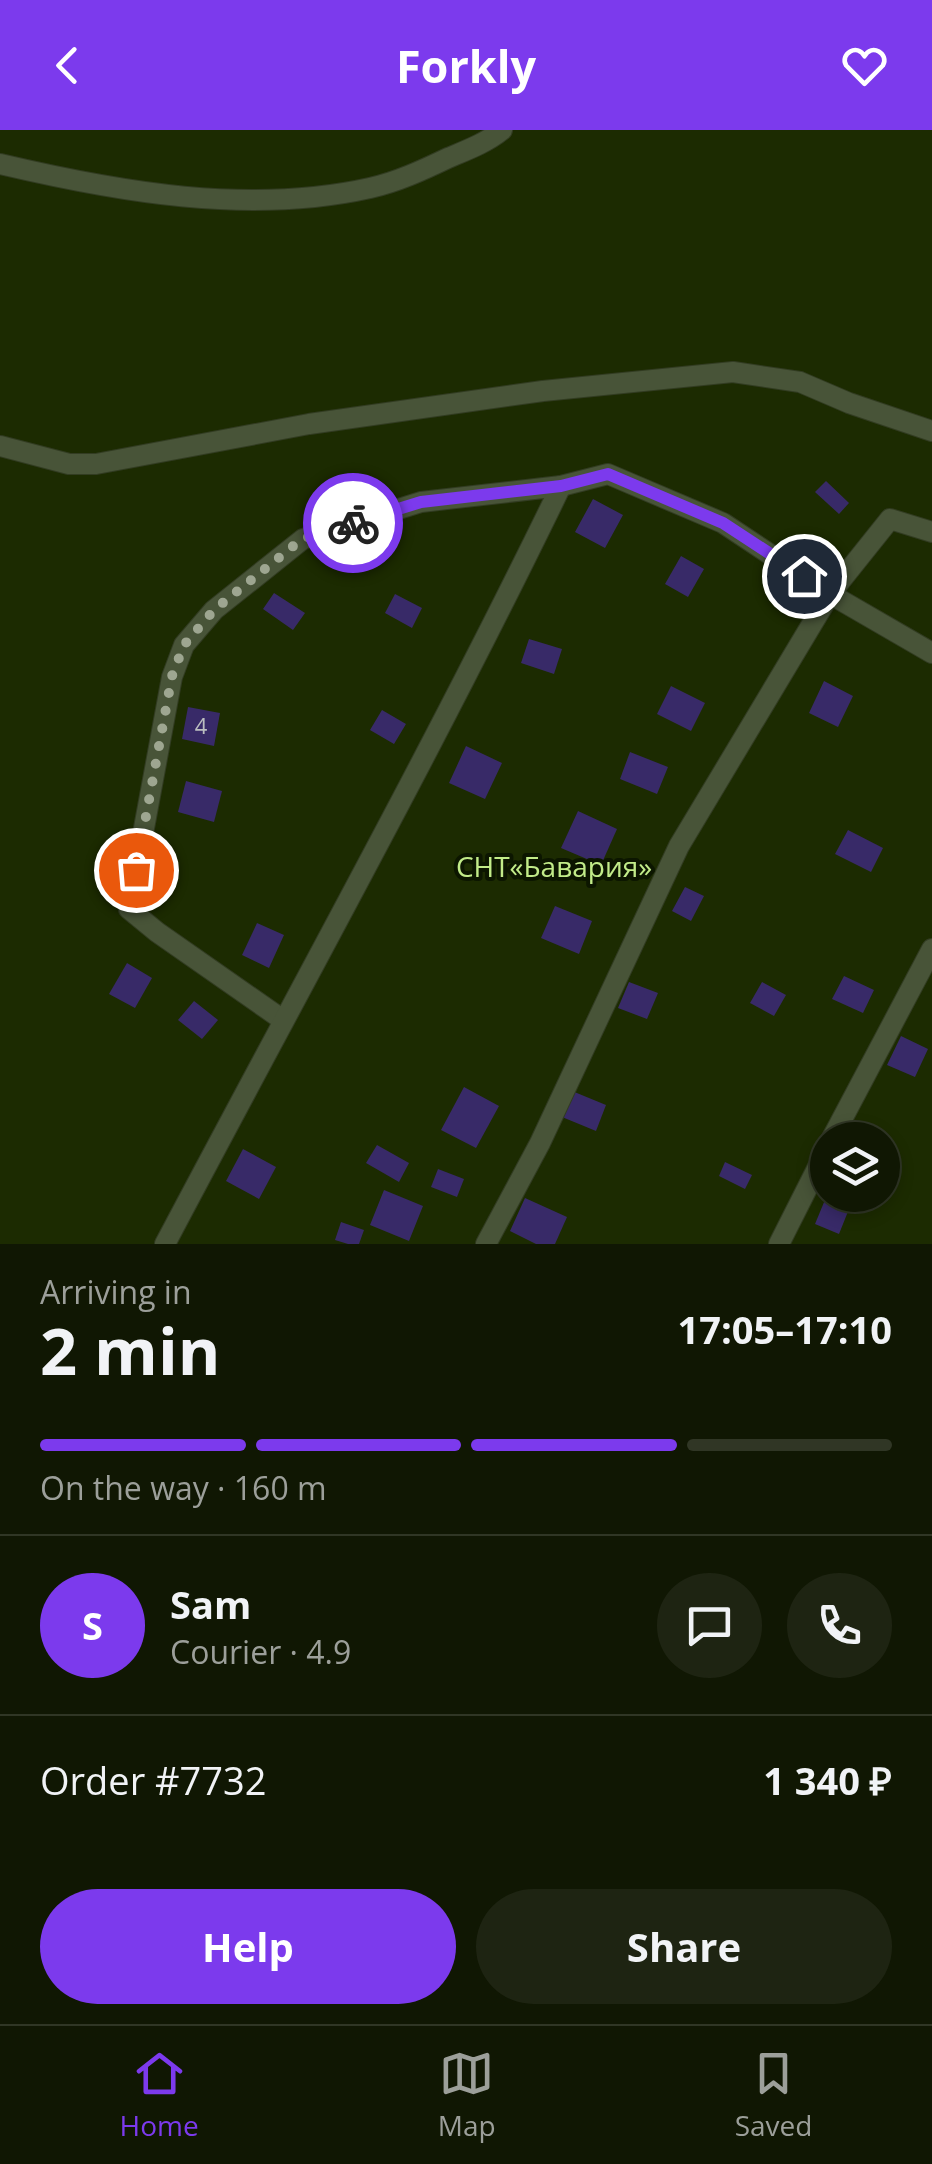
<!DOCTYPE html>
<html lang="en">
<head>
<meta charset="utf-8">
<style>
  body { margin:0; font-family:"Open Sans",sans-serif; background:#1e2412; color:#f1f3f6; height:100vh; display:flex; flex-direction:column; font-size:38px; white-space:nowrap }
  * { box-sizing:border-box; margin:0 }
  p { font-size:32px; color:#9c9f9a }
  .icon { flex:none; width:55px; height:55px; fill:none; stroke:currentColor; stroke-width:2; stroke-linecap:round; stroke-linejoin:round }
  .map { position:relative; height:1114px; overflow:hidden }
  .panel { display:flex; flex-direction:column; background:#101703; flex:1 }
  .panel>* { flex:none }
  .tools { position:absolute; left:810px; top:992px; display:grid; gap:20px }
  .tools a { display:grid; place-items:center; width:90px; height:90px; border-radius:50%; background:#101703; box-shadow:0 5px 15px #0003,0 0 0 2px #303625; font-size:50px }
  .pin { position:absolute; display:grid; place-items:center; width:85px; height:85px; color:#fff; margin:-42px; border:5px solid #fff; border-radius:50%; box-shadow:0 2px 10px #0007 }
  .courier { position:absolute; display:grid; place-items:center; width:100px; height:100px; margin:-50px; border:8px solid #7c3aed; border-radius:50%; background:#fff; color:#222; box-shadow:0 2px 12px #0007 }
  .headline em { font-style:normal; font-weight:700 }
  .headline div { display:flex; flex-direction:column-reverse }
  .headline { display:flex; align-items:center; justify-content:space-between; height:170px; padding:0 40px }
  h1 { font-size:65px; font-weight:700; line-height:75px }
  .bar { display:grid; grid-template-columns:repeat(4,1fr); gap:15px 10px; align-content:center; height:120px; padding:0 40px }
  .bar i { height:12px; border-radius:8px; background:#303625 }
  .bar .current { background:#7c3aed }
  .bar p { grid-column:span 4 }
  .line { display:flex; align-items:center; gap:25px; padding:0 40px; border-top:2px solid #303625 }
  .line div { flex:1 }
  .round { display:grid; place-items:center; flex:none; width:105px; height:105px; border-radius:52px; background:#1e2412 }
  .primary-button { display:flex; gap:20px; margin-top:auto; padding:20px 40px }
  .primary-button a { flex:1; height:115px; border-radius:60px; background:#7c3aed; color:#fff; font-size:40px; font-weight:700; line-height:115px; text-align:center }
  .primary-button a+a { background:#1e2412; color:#f1f3f6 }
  header { display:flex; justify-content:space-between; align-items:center; height:130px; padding:0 40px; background:#7c3aed; color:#fff; font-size:45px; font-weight:700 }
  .dock { display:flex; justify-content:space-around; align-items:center; height:140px; border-top:2px solid #303625; background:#101703; font-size:28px; color:#9c9f9a }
  .dock a { display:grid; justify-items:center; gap:5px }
  .dock .current { color:#7c3aed }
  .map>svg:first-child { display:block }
  .green { fill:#1c2b01; fill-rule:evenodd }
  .building { fill:#382a68 }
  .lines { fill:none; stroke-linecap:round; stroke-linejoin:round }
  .minor-casing { stroke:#323c22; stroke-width:22 }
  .minor { stroke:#485438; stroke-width:20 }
  .done { stroke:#9ea691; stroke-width:10; stroke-dasharray:0 18 }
  .route { stroke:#7c3aed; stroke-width:12 }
  .labels { text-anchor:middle; stroke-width:8; stroke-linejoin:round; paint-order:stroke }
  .number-label { font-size:22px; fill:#bbbec0 }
  .park-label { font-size:28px; fill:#c2ec89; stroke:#0c1600 }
</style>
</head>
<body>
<header><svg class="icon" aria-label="back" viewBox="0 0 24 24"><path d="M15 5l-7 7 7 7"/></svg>Forkly<svg class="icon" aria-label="heart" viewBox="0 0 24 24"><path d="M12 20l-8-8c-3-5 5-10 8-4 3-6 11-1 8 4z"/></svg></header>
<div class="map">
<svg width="932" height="1114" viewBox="0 0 932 1114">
  <rect width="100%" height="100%" fill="#151f04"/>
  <path class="green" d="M0,0H932V1114H0ZM828,1010H882V1065H828Z"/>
  <g class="building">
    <path d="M826,351L849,373L839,384L815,362Z"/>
    <path d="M593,369L623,385L605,418L575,402Z"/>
    <path d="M681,426L704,439L688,467L665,454Z"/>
    <path d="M274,463L305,483L293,500L263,479Z"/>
    <path d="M395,464L422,478L412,498L385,483Z"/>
    <path d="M529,509L562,519L554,544L521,533Z"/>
    <path d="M824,551L853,566L838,597L809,583Z"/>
    <path d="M671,556L705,573L691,601L657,584Z"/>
    <path d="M188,577L220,583L214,616L182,609Z"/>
    <path d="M382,580L406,594L394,614L370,600Z"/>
    <path d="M466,616L502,633L485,669L449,653Z"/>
    <path d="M630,622L668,637L657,664L620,649Z"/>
    <path d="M186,651L222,661L214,692L178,682Z"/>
    <path d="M578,681L617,699L601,735L561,718Z"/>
    <path d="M848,700L883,718L871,742L835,724Z"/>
    <path d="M685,757L704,766L691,791L672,781Z"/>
    <path d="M555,776L592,791L579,824L541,808Z"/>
    <path d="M257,793L284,805L269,838L242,825Z"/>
    <path d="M127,833L152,848L135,878L109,864Z"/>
    <path d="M844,846L874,860L863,883L832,869Z"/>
    <path d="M629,852L658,863L647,889L618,878Z"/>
    <path d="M762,852L786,865L774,886L750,873Z"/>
    <path d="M194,871L218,890L202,909L178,890Z"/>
    <path d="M901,906L928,919L915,947L887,935Z"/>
    <path d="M464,957L499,976L476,1018L441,1000Z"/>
    <path d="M572,961L606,975L596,1001L562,987Z"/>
    <path d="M377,1015L409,1033L399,1052L366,1033Z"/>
    <path d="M243,1019L276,1037L259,1069L226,1051Z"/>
    <path d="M725,1032L752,1045L745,1059L719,1046Z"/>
    <path d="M438,1039L464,1049L457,1067L431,1057Z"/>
    <path d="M384,1060L423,1076L409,1111L370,1095Z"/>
    <path d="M827,1065L851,1074L839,1104L815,1094Z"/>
    <path d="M525,1068L567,1087L555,1114H536L510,1101Z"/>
    <path d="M341,1092L364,1100L359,1114H348L335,1110Z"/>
  </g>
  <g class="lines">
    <defs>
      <g id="minor">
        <path d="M0,34C119,62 249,85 370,58C397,52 423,40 448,28C467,20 486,13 502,0"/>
        <path d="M0,316L69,334H96L309,294L543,261L733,242L800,252L849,273L932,301"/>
        <path d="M283,890L157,802L129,779L172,547L184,515L214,480L303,409L421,372L561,356L608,344L723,393L830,464L932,523"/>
        <path d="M831,1010L932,819"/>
        <path d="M165,1114C298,862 437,612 561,356"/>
        <path d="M486,1114L540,1013L679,716L830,464L890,389L932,402"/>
        <path d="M779,1114L828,1017"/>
      </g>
    </defs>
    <use href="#minor" class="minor-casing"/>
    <use href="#minor" class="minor"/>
  </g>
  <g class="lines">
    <path class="done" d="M136,740L172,546L184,515L214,480L302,409L353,393"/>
    <path class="route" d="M353,393L421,372L561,356L608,344L723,393L804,446"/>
  </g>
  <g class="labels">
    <g class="number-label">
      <text x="201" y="604">4</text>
    </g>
    <g class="park-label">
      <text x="554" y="747">СНТ«Бавария»</text>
    </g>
  </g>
</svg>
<div class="tools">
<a><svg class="icon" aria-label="layers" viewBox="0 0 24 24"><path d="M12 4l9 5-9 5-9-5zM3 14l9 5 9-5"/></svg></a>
</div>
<div class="pin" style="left:136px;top:740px;background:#ea580c"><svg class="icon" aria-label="bag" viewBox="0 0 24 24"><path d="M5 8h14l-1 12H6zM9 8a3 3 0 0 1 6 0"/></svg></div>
<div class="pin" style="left:804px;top:446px;background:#1f2937"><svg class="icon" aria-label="home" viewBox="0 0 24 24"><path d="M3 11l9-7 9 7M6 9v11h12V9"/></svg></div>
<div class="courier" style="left:353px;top:393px"><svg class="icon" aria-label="bike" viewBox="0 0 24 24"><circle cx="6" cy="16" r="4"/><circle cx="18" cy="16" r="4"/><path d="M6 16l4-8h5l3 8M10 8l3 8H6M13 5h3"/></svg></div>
</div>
<section class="panel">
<div class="headline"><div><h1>2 min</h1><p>Arriving in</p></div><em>17:05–17:10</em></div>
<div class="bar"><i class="current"></i><i class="current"></i><i class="current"></i><i></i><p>On the way · 160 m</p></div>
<div class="line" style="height:180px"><b class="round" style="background:#7c3aed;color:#fff">S</b><div><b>Sam</b><p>Courier · 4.9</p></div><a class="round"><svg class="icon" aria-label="chat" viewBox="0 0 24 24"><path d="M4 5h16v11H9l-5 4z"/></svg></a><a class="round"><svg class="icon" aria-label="phone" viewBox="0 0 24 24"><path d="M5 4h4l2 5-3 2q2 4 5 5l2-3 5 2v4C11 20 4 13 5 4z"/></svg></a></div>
<div class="line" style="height:130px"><div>Order #7732</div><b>1 340 ₽</b></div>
<div class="primary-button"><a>Help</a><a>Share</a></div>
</section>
<nav class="dock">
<a class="current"><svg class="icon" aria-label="home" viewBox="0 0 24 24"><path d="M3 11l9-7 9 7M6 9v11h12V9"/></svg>Home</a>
<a><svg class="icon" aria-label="map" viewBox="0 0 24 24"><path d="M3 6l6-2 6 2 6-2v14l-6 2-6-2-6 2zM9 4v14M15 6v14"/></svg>Map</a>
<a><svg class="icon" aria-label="saved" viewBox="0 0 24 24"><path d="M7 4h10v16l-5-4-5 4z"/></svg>Saved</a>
</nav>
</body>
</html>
